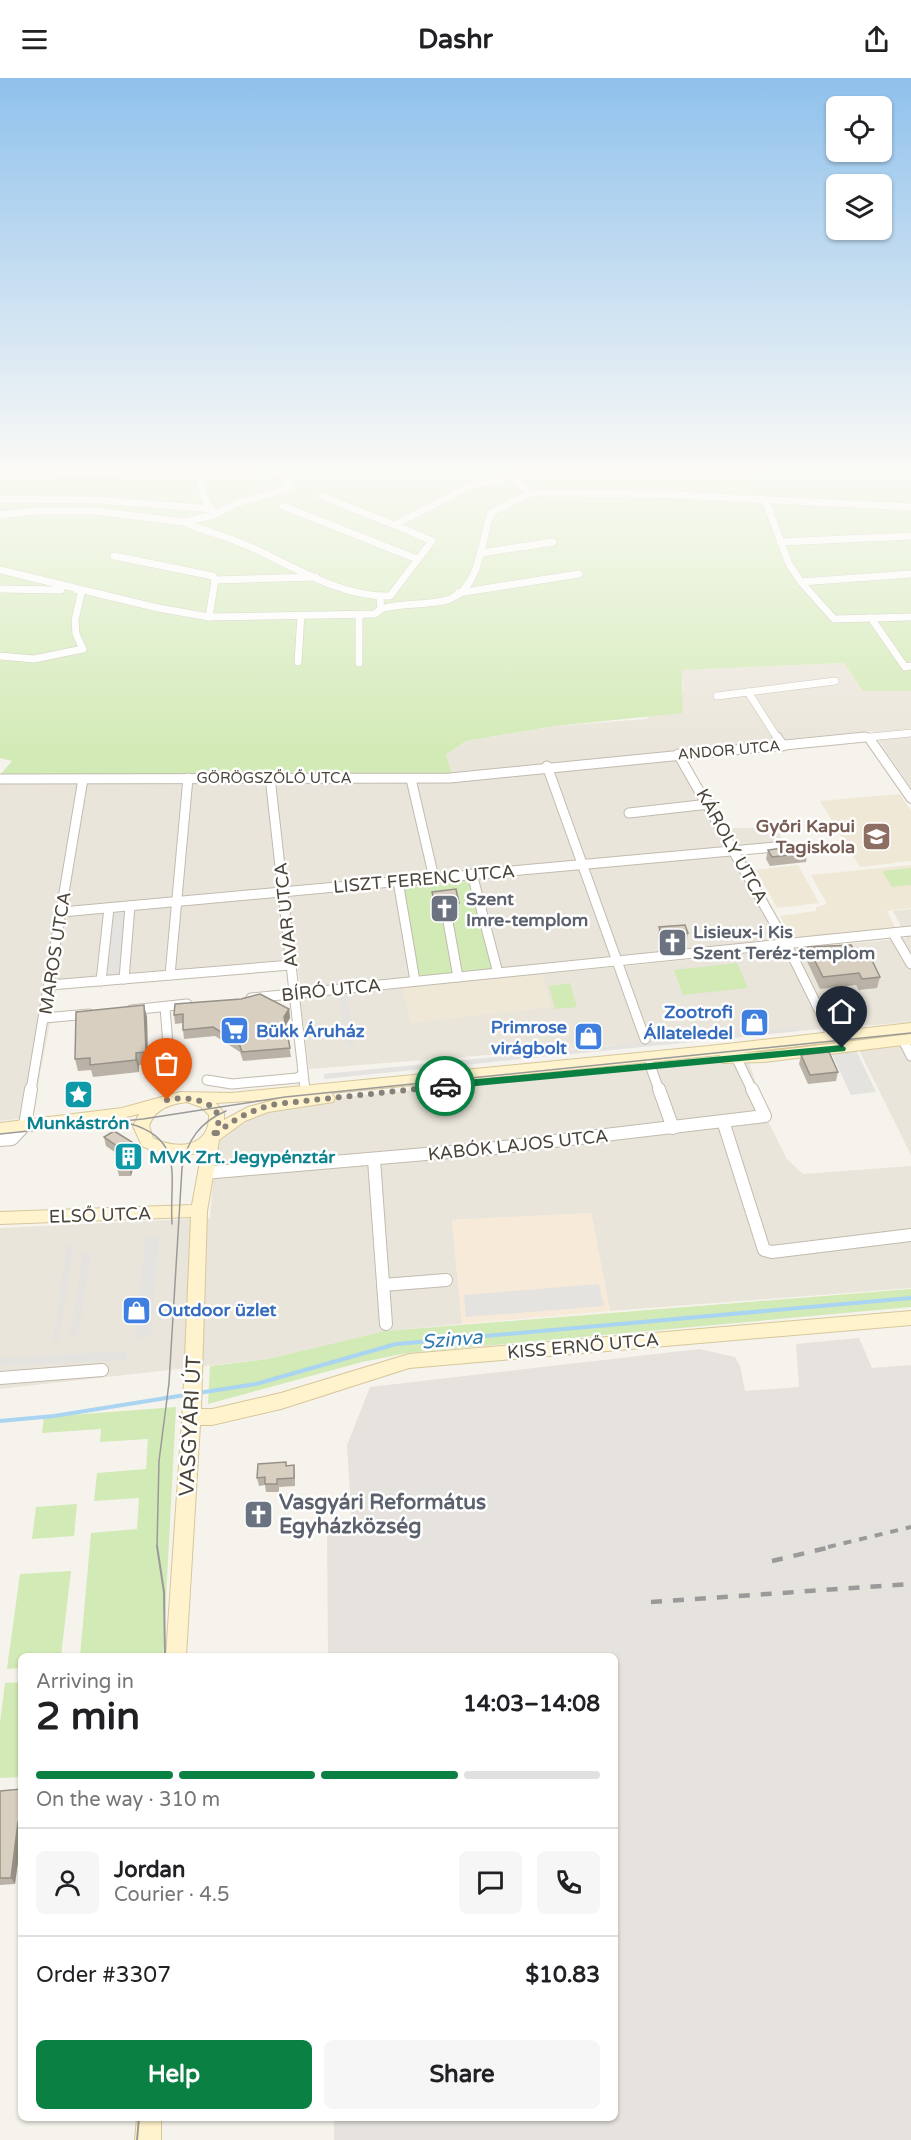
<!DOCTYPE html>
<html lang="en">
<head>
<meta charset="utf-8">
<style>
  body { margin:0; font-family:"Varela Round",sans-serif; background:#f6f6f6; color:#202124; height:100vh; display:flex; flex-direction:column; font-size:22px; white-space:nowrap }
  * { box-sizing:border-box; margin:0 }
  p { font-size:20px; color:#757577 }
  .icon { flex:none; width:33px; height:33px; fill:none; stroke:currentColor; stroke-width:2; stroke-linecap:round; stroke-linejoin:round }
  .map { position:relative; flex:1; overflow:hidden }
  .details { position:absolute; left:18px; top:1575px; width:600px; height:468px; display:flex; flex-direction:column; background:#fff; border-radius:9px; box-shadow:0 2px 4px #0004 }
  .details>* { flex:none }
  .fabs { position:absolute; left:826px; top:18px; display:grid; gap:12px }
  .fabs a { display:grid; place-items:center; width:66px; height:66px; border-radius:9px; background:#fff; box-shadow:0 2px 4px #0004; font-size:30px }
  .pin { position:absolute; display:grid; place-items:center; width:51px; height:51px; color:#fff; margin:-62px -26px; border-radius:50% 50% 50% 0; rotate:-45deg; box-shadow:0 0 6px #0007 }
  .pin .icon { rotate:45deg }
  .courier { position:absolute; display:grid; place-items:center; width:60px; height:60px; margin:-30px; border:4px solid #0b8043; border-radius:50%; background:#fff; color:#222; box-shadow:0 2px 8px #0007 }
  .overview em { font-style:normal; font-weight:700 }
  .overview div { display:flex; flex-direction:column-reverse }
  .overview { display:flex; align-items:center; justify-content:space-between; height:102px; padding:0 18px }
  h1 { font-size:39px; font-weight:700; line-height:45px }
  .bar { display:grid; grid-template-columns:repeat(4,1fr); gap:9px 6px; align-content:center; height:72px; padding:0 18px }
  .bar i { height:8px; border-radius:4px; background:#e0e0e0 }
  .bar .current { background:#0b8043 }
  .bar p { grid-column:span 4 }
  .line { display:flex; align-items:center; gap:15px; padding:0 18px; border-top:2px solid #e0e0e0 }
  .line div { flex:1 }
  .round { display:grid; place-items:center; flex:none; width:63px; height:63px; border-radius:9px; background:#f6f6f6 }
  .button { display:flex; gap:12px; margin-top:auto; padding:12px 18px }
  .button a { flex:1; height:69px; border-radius:9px; background:#0b8043; color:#fff; font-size:24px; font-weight:700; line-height:69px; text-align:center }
  .button a+a { background:#f6f6f6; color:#202124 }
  header { display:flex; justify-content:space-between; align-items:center; height:78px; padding:0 18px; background:#fff; font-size:27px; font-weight:700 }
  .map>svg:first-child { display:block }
  .residential { fill:#eae5da }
  .commercial { fill:#f7ead8 }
  .industrial { fill:#e6e2dd }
  .education { fill:#efe8d6 }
  .green { fill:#d2eab5 }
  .parking { fill:#e5e3e0 }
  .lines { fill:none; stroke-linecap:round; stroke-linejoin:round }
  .stream { stroke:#a9d4f2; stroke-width:4 }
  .street-far2-casing { stroke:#c2bbae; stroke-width:8 }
  .street-far1-casing { stroke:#c2bbae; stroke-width:11 }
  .street-casing { stroke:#c2bbae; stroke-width:14 }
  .secondary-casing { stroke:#d6c79b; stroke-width:2 }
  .street-far2 { stroke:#fff; stroke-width:7 }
  .street-far1 { stroke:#fff; stroke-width:9 }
  .street { stroke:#fff; stroke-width:12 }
  .secondary { fill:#fff3cd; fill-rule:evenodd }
  .tram-far1 { stroke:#9a9a9a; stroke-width:1.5 }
  .tram { stroke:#9a9a9a; stroke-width:2 }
  .rail-far1 { stroke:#9a9a9a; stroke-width:4; stroke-dasharray:8 8; stroke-linecap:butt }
  .rail { stroke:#9a9a9a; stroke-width:4.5; stroke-dasharray:11 11; stroke-linecap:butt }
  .wall { fill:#bab2a6 }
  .shaded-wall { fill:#979187 }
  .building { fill:#d8cfc1; stroke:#979187; stroke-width:1.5 }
  .route { fill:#0b8043 }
  .done { stroke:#878178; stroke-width:6; stroke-dasharray:0 10.8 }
  .labels { text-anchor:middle; stroke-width:5; stroke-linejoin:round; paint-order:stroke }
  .far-street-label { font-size:15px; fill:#4b4439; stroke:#fff }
  .education-label { font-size:18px; font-weight:bold; fill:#785e54; stroke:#fff; text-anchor:end }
  .street-label { font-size:18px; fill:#4b4439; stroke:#fff }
  .worship-label { font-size:18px; font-weight:bold; fill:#5b616d; stroke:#fff; text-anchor:start }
  .shop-label { font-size:18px; font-weight:bold; fill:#366cbe; stroke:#fff; text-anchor:end }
  .culture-label { font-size:18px; font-weight:bold; fill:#0d838f; stroke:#fff }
  .water-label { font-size:20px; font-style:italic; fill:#2e7ab2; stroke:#fff }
  .near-street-label { font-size:21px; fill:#4b4439; stroke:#fff }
  .near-worship-label { font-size:21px; font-weight:bold; fill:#5b616d; stroke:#fff; text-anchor:start }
</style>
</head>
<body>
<header><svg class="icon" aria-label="menu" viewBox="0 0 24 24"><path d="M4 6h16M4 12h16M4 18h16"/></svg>Dashr<svg class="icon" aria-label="share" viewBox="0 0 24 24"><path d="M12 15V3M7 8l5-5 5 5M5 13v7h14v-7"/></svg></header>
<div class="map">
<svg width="911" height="2062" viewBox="0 0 911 2062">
  <rect width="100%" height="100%" fill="#f6f3ec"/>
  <g class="residential">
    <path d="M844,585L863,613H911V710L872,653L679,672L724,750H778L784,770L743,775L790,862L416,906L302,917L296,881L58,903L32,1039L0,1043V698L452,696L446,677L466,663L555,648L646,641L684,611L681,592Z"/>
    <path d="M911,831V944L309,991L300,920L907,860L893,833Z"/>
    <path d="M911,963V1077L857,968Z"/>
    <path d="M726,980L748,981L769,1045L787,1081L803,1096L911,1088V1210L610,1233L591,1135L452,1142L462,1246L385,1253L268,1281L0,1311V1150L210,1140L216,1063L265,1031L300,1024Z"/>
  </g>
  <path class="commercial" d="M591,1135L610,1233L462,1246L452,1142Z"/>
  <path class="industrial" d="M859,1260L872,1290L911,1287V2062H334V2040H615V1578H328L327,1452L352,1448L347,1367L370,1309L699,1271L735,1279L740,1288L745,1313L799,1309L796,1266Z"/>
  <g class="education">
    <path d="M900,716L911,733V783L860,789L820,723Z"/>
    <path d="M798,787L819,825L777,830L756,792Z"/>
    <path d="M911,787V830L887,833L896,851L794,863L780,838L816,833V829L827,826L811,797Z"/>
    <path d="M542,895L552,929L410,945L402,908Z"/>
  </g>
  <g class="green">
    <path d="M0,390H911V613H863L844,585L682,592L683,635L555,648L466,663L446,677L452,696L0,697L12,683L0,680Z"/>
    <path d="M911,790V807L892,809L882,793Z"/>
    <path d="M479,799L500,899L416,907L402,805Z"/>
    <path d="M737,885L748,910L683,917L674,892Z"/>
    <path d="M570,905L577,929L555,931L549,908Z"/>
    <path d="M911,1211V1229L407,1275L362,1284L208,1326L210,1288L268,1281L385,1253Z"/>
    <path d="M176,1329L163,1578H80L91,1455L137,1451L139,1420L94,1423L97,1395L146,1391L148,1361L100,1364L101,1351L42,1355L44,1339Z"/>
    <path d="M77,1426L74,1458L32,1461L36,1429Z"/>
    <path d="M71,1493L61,1578H21V1590L7,1591L20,1496Z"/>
    <path d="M21,1604V1699L0,1700V1645L5,1605Z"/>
  </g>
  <g class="parking">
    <path d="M126,834L118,896L105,897L113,835Z"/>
    <path d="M347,917L354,968H346L339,918Z"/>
    <path d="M798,949L800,953L324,1001V996Z"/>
    <path d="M855,970L876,1014L851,1017L830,972Z"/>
    <path d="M159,1158L151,1259L136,1260L145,1159Z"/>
    <path d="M74,1167L59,1262H53L67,1168Z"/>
    <path d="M91,1175L78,1259H70L83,1176Z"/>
    <path d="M599,1206L604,1228L466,1239L464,1217Z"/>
    <path d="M127,1273L126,1282L0,1288V1280Z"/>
  </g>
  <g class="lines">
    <g class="stream">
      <path d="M198,1315L256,1306L396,1266L911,1220"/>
      <path d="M0,1343L54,1338L185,1317"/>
    </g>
    <defs>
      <g id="street-far2">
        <path d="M514,390L517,405L530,415L656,416L911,429"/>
        <path d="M899,390H911"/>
        <path d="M198,392L203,417L213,434"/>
        <path d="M0,398L212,390"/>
        <path d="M321,418L397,448"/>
        <path d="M0,421L98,422L212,431"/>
        <path d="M766,424L789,486L801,504L834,541L911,539"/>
        <path d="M283,428L417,481"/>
        <path d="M0,437L35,433H95L184,444L214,437L235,426L288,410V403L276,394L260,390"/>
        <path d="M184,444C202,453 223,457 241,465C288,484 338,520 390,518L432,463L397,448L398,445L474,406L490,405L515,397"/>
        <path d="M780,464L911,458"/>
        <path d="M481,475L553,464"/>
        <path d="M114,478L213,498L215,502L316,499"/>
        <path d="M0,492L158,530L209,539L375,536L381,531L380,521"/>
        <path d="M801,504L911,496"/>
        <path d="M0,511L61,512"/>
        <path d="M458,515L579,496"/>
        <path d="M381,531C402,524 432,528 450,521C481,509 481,461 491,435L530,415"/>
        <path d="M359,537V585"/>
        <path d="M209,539L215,502"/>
        <path d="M871,540L905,589L911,588"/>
        <path d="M0,578L34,581L83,571L76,556L75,542L82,512H77"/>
        <path d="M298,584L301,537"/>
        <path d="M748,614L778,661"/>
        <path d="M717,618L835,603"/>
        <path d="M850,661L911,655"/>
      </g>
      <g id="street-far1">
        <path d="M777,659L783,668"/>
        <path d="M869,660L911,720"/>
        <path d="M678,676L787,867L832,958"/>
        <path d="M547,688L645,961"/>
        <path d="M270,699L305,1012"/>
        <path d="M0,701L450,700L865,659"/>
        <path d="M411,701L434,800"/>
        <path d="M629,735L709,726"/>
        <path d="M472,796L498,895"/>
        <path d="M398,803L415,903"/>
        <path d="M62,834L786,768"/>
        <path d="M447,838L458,899"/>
        <path d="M893,855L911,886"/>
        <path d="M170,897L188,700"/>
        <path d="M124,901L130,828"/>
        <path d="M101,903L109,830"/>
        <path d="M50,907L291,887"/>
        <path d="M251,920L911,853"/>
        <path d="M165,929L168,967L173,980"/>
        <path d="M131,932L187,926"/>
        <path d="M44,940L89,936"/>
        <path d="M903,962L911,978"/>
        <path d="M736,979L752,1012"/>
        <path d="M650,987L659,1012"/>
        <path d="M207,1002L232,1006L297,1000L302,997"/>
        <path d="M31,1012L83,701"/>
      </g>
      <g id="street">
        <path d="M659,1011L673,1050"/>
        <path d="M723,1043L764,1172L772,1174L911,1157"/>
        <path d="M0,1062L12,1061L25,1047L31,1011"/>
        <path d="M374,1082L386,1246"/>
        <path d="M204,1095L496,1070L765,1038L752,1011"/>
        <path d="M383,1207L446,1202"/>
        <path d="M0,1300L102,1292"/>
      </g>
      <g id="secondary">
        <path d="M911,945V955L739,975L764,974L911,956V966L764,984L725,985L720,984L718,980L720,977L331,1015L335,1020L333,1024L268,1034L245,1043L219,1062L207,1133L201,1331H212L281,1315L409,1276L911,1233V1247L409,1290L281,1331L212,1347H200L186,1578H166L183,1327L191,1139L0,1146V1134L192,1127L202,1073C176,1082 166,1080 142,1068L133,1048L139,1036L122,1040L0,1057V1045L122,1030L180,1014L231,1015L709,968ZM278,1021L248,1029L224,1042V1035L216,1025ZM187,1024L201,1029L209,1037C210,1070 176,1072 153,1060L149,1048C155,1031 170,1026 187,1024Z"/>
        <path d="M137,2040H161V2062H135Z"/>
      </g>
    </defs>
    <use href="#street-far2" class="street-far2-casing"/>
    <use href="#street-far1" class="street-far1-casing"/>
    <use href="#street" class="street-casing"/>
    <use href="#secondary" class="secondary-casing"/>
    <use href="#street-far2" class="street-far2"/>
    <use href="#street-far1" class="street-far1"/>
    <use href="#street" class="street"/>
    <use href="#secondary" class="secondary"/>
    <g class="tram-far1">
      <path d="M131,1046C186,1062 169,1101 172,1146"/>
      <path d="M0,1056L143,1041L285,1019L911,955"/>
      <path d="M157,1469L159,1383L169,1305L182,1090C187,1062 200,1044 226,1033"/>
    </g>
    <g class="tram">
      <path d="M157,1468L164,1514L165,1578"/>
      <path d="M137,2062L139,2040"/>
    </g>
    <path class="rail-far1" d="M828,1469L911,1449"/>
    <g class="rail">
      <path d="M772,1483L835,1468"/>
      <path d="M651,1524L911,1506"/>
    </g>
  </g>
  <g class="wall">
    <path d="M768,772L807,775L806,784L770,788L766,781Z"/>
    <path d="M432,814L459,825V837H454L446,831L440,839H435L432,825Z"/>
    <path d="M659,849L688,855L686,867L661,870L658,861Z"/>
    <path d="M808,869L856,875L880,899L877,910L859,912L856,907L820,911L806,881Z"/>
    <path d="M289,931L290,940L286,947L291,979L243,983L240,974L215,958L184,961L183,952V945L175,946L174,937Z"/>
    <path d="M147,939L148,986L139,987V994L93,999L91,992L78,993L75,981Z"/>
    <path d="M801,977L838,994L836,1003L808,1006L799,986Z"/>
    <path d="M104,1059L136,1080L131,1098H119L117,1089L119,1077L106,1068Z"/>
    <path d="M294,1387L295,1395V1408L279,1409V1414H266L265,1407L259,1408L257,1400Z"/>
    <path d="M21,1711V1760L15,1806L0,1807V1713Z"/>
  </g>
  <g class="shaded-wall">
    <path d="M446,819V831L440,839V827Z"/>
    <path d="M144,927L147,939L148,986L146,974Z"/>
    <path d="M289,931L290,940L285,948L284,939Z"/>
    <path d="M136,975L139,987V994L136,982Z"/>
    <path d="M132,1064L136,1080L131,1098L129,1089Z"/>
    <path d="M18,1744L21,1748V1760L15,1806L11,1800Z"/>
  </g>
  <g class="building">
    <path d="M803,767L807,775L772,779L768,772Z"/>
    <path d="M456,811L459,825H454L446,819L440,827H435L432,814Z"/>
    <path d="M685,847L688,855L662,858L659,849Z"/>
    <path d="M851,867L856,875L868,874L880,899L862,901L859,895L823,899L808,869Z"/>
    <path d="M260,916L289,931L284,939L290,970L242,974L239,965L213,949L183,952V936L174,937L175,926L241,921Z"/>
    <path d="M144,927L146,974L136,975V982L90,987V980L75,981L76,934Z"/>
    <path d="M829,974L838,994L810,997L801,977Z"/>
    <path d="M114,1053L132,1064L134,1071L129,1089H117L119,1074L117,1068L104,1059Z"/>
    <path d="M286,1384V1388L294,1387V1400L277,1401V1406H265V1399L257,1400L258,1386Z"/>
    <path d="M21,1711V1743L18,1744L11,1800H0V1713Z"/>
  </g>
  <linearGradient id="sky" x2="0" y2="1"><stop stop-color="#8fc1ec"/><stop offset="0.58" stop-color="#fbfaf6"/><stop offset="1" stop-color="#fbfaf6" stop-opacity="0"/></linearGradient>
  <rect width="911" height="678" fill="url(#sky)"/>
  <path class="route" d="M842,967L846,970L845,973L445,1011L440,1008L445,1004Z"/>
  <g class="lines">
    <path class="done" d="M167,1022C191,1016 235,1026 212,1059C232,1042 250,1032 276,1026L445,1008"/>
  </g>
  <defs>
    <symbol id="school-square" viewBox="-11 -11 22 22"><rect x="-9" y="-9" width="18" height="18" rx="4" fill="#8d6e63" stroke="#fff"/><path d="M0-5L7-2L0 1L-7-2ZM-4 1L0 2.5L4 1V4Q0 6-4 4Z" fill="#fff"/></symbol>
    <symbol id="church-square" viewBox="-11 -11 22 22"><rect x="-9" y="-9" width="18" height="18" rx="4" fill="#6b7280" stroke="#fff"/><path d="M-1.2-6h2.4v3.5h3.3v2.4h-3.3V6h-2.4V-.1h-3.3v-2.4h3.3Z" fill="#fff"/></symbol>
    <symbol id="shop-square" viewBox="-11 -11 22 22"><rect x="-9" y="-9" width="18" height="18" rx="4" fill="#3f7fe0" stroke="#fff"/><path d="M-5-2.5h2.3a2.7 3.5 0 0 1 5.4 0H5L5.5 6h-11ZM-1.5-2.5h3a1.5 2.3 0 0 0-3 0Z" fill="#fff"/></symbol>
    <symbol id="supermarket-square" viewBox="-11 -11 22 22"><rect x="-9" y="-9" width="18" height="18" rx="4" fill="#3f7fe0" stroke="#fff"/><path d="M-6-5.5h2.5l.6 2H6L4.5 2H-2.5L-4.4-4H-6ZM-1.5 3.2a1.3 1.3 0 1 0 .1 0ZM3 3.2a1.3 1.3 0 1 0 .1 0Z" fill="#fff"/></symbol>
    <symbol id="sight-square" viewBox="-11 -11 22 22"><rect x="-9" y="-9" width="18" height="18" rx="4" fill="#0f9aa8" stroke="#fff"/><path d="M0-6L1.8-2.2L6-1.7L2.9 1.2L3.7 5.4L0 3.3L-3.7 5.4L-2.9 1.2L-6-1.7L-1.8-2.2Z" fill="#fff"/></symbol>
    <symbol id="building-square" viewBox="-11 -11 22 22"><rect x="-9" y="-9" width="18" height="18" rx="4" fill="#0f9aa8" stroke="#fff"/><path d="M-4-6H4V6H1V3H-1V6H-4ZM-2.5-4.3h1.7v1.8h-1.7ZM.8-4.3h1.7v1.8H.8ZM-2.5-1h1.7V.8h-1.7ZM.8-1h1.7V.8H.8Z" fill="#fff"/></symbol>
  </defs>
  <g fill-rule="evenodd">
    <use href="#school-square" x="860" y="742" width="33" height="33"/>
    <use href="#church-square" x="428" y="814" width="33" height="33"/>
    <use href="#church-square" x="656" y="848" width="33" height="33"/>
    <use href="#shop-square" x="738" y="928" width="33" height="33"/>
    <use href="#supermarket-square" x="218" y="936" width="33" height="33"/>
    <use href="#shop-square" x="572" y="942" width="33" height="33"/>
    <use href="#sight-square" x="62" y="1000" width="33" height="33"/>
    <use href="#building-square" x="112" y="1062" width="33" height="33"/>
    <use href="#shop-square" x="120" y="1216" width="33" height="33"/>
    <use href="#church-square" x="242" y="1420" width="33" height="33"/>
  </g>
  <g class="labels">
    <g class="far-street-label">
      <text transform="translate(729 672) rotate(-5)" y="5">ANDOR UTCA</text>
      <text x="274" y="705">GÖRÖGSZŐLŐ UTCA</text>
    </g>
    <g class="education-label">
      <text x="855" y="754">Győri Kapui<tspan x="855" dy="21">Tagiskola</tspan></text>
    </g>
    <g class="street-label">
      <text transform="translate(732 768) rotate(61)" y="6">KÁROLY UTCA</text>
      <text transform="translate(424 801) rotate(-5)" y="6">LISZT FERENC UTCA</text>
      <text transform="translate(286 837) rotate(-96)" y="6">AVAR UTCA</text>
      <text transform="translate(55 875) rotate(-81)" y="6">MAROS UTCA</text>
      <text transform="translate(331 912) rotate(-6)" y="6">BÍRÓ UTCA</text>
      <text transform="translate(518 1067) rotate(-6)" y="6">KABÓK LAJOS UTCA</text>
      <text transform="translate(100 1137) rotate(-2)" y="6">ELSŐ UTCA</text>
      <text transform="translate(583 1268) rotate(-5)" y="6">KISS ERNŐ UTCA</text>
    </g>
    <g class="worship-label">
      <text x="466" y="827">Szent<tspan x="466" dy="21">Imre-templom</tspan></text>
      <text x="693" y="860">Lisieux-i Kis<tspan x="693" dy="21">Szent Teréz-templom</tspan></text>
    </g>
    <g class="shop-label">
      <text x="733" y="940">Zootrofi<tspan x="733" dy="21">Állateledel</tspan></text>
      <text x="567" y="955">Primrose<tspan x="567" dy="21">virágbolt</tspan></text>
      <text x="256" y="959" text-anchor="start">Bükk Áruház</text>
      <text x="158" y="1238" text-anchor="start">Outdoor üzlet</text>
    </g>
    <g class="culture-label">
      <text x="78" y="1051">Munkástrón</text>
      <text x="149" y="1085" text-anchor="start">MVK Zrt. Jegypénztár</text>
    </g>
    <g class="water-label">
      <text transform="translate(452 1261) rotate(-5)" y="7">Szinva</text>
    </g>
    <g class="near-street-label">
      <text transform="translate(190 1348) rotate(-87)" y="7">VASGYÁRI ÚT</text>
    </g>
    <g class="near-worship-label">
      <text x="279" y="1431">Vasgyári Református<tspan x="279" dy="24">Egyházközség</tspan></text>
    </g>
  </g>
</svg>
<div class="fabs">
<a><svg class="icon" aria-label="locate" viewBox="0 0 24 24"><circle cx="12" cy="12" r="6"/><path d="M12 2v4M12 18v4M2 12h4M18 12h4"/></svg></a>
<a><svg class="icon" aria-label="layers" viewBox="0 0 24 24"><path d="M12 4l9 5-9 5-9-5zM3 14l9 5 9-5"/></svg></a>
</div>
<div class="pin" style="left:167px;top:1022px;background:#ea580c"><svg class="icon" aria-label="bag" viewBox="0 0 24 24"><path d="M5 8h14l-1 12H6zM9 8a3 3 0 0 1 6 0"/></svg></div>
<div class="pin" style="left:842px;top:970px;background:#1f2937"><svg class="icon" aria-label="home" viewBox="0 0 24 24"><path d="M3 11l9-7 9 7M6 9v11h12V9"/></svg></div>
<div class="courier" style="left:445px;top:1008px"><svg class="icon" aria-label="car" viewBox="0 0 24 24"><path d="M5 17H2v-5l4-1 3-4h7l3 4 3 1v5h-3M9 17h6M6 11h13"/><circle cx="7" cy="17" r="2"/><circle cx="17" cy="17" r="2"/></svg></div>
<section class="details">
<div class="overview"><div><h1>2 min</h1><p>Arriving in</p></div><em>14:03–14:08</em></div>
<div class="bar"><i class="current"></i><i class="current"></i><i class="current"></i><i></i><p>On the way · 310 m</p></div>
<div class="line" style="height:108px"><a class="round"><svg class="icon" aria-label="person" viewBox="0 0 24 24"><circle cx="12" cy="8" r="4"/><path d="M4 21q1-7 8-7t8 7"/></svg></a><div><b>Jordan</b><p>Courier · 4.5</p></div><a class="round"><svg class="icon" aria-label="chat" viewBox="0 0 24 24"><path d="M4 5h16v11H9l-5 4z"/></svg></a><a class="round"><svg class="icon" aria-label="phone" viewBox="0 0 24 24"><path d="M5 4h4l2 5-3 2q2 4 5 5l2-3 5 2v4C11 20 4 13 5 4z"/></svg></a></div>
<div class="line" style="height:78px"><div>Order #3307</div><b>$10.83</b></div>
<div class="button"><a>Help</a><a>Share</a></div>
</section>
</div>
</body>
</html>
